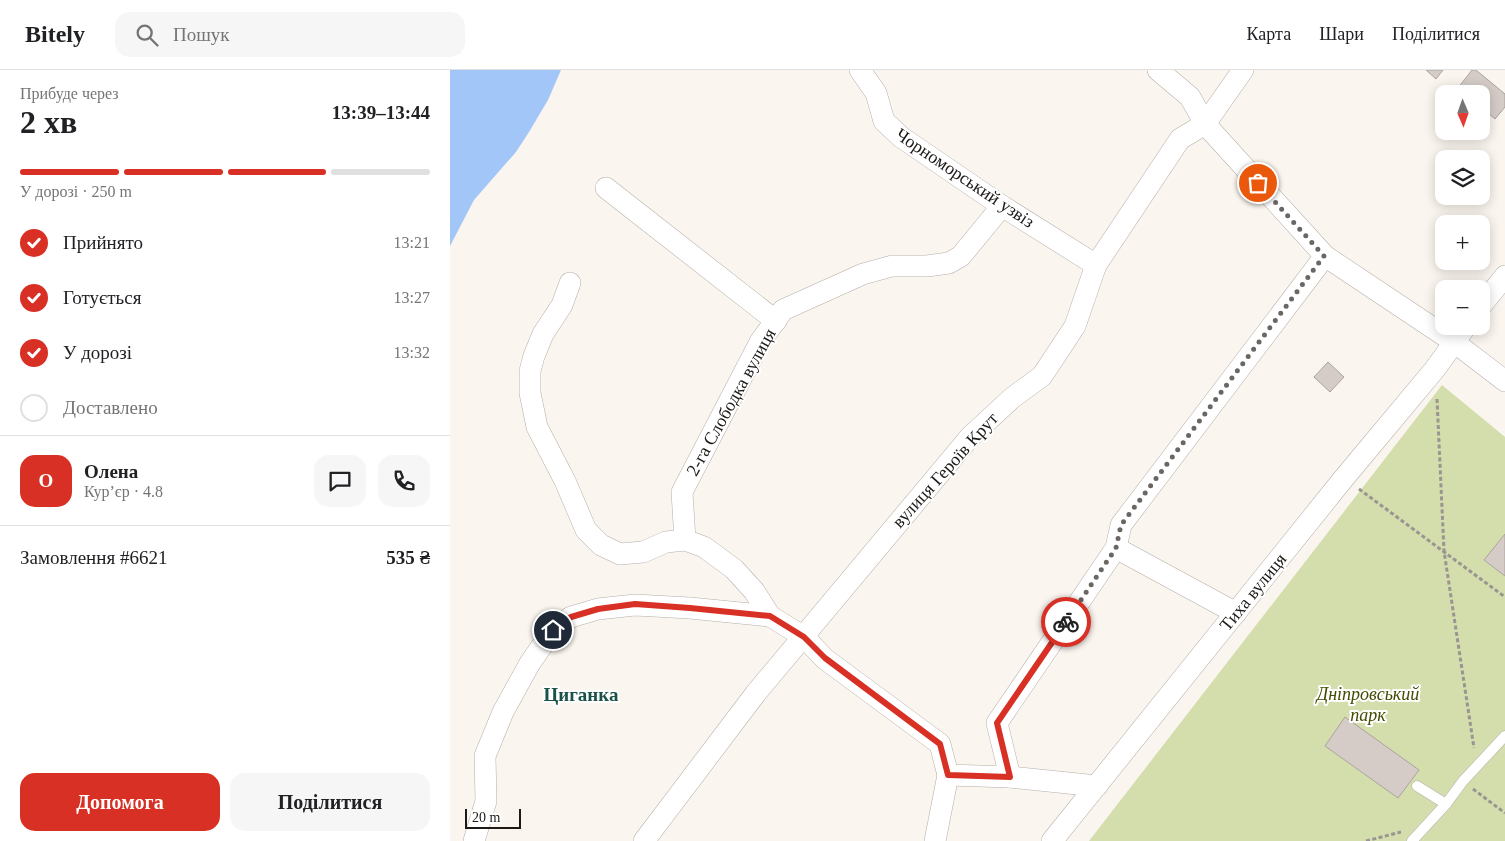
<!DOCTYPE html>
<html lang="uk">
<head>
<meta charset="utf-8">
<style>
  body { margin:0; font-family:"Times New Roman",serif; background:#f6f6f6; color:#202124; height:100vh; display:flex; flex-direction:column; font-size:19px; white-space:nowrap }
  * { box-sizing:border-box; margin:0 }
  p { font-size:16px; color:#757577 }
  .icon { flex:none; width:28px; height:28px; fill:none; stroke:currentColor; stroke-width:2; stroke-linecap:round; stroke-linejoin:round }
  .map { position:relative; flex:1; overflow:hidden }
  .panel { display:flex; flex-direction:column; background:#fff; width:450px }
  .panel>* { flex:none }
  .needle { width:32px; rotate:178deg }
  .buttons { position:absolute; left:985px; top:15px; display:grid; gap:10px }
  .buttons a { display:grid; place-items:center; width:55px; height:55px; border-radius:10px; background:#fff; box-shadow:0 2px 12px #0003; font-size:25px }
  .scale { position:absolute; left:15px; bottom:12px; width:56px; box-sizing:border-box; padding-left:5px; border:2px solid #1c1917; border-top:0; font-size:14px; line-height:18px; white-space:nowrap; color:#1c1917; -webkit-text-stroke:4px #fff; paint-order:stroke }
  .pin { position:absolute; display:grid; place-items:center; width:42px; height:42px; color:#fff; margin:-21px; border:2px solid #fff; border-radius:50%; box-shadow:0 1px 5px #0007 }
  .courier { position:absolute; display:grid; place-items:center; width:50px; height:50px; margin:-25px; border:4px solid #d93025; border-radius:50%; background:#fff; color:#222; box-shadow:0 1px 6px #0007 }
  .overview em { font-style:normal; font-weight:600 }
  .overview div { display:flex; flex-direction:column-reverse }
  .overview { display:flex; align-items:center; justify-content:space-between; height:85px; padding:0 20px }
  h1 { font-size:32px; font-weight:600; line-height:38px }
  .bar { display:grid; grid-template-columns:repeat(4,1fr); gap:8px 5px; align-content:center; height:60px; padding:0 20px }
  .bar i { height:6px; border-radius:4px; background:#e0e0e0 }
  .bar .active { background:#d93025 }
  .bar p { grid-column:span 4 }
  .line { display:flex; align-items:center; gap:12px; padding:0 20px; border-top:1px solid #e0e0e0 }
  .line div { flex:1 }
  .round { display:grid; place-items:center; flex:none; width:52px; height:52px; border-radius:15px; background:#f6f6f6 }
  ol { padding:0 20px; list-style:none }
  li { display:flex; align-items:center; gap:15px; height:55px }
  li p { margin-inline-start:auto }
  li .icon { padding:5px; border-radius:50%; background:#d93025; color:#fff; stroke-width:4 }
  li:last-child { color:#757577 }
  li i { width:28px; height:28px; border:2px solid #e0e0e0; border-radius:50% }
  .action { display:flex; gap:10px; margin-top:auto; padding:10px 20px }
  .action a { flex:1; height:58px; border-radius:15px; background:#d93025; color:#fff; font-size:20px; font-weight:600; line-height:58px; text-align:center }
  .action a+a { background:#f6f6f6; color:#202124 }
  header { display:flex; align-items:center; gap:30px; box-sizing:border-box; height:70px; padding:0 25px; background:#fff; border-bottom:1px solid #e0e0e0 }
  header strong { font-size:24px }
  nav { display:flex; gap:28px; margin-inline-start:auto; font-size:18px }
  .search { width:350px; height:45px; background:#f6f6f6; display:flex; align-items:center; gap:12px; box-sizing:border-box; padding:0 18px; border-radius:15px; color:#757577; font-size:19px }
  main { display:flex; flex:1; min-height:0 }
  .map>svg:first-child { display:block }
  .green { fill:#d4ddac }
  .water { fill:#a3c6f8 }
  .building { fill:#d5ccc8; stroke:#aba39f }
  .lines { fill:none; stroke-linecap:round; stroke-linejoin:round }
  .lane-casing { stroke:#b5aea9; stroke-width:11 }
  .street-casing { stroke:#b5aea9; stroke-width:22 }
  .path { stroke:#9a9591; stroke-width:3; stroke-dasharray:4 2.5; stroke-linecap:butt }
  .lane { stroke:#fff; stroke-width:10 }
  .street { stroke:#fff; stroke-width:21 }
  .done { stroke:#6a6663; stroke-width:5; stroke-dasharray:0 9 }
  .route { stroke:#d93025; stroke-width:6 }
  .labels { text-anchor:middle; stroke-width:4; stroke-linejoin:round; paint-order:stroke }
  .street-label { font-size:18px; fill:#1c1917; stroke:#fff }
  .park-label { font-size:18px; font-style:italic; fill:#444b02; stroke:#fff }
  .neighbourhood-label { font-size:19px; font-weight:bold; fill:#1a5248; stroke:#fff }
</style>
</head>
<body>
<header>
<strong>Bitely</strong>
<div class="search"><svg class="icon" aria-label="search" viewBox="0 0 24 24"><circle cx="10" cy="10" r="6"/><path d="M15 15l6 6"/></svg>Пошук</div>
<nav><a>Карта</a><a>Шари</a><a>Поділитися</a></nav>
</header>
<main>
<section class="panel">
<div class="overview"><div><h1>2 хв</h1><p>Прибуде через</p></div><em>13:39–13:44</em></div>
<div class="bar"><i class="active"></i><i class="active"></i><i class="active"></i><i></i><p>У дорозі · 250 m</p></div>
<ol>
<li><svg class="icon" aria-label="check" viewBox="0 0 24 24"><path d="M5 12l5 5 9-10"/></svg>Прийнято<p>13:21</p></li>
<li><svg class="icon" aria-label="check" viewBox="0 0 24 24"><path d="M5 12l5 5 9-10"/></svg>Готується<p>13:27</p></li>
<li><svg class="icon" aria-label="check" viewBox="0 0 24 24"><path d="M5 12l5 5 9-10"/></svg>У дорозі<p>13:32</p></li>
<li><i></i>Доставлено</li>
</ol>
<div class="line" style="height:90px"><b class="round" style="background:#d93025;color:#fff">О</b><div><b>Олена</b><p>Кур’єр · 4.8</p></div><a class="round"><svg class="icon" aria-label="chat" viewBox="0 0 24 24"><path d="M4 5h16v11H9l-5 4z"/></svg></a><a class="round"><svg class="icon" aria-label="phone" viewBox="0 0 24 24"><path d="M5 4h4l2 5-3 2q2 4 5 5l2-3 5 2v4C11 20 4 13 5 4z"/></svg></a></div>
<div class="line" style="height:65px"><div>Замовлення #6621</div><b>535 ₴</b></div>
<div class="action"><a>Допомога</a><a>Поділитися</a></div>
</section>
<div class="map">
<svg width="1055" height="771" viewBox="0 0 1055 771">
  <rect width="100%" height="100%" fill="#fbf5ef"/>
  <path class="green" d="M992,315L1055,367V771H639Z"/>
  <path class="water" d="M0,0H111L98,30L79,62L66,82L24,130L0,176Z"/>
  <g class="building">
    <path d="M976,0H993L986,9Z"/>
    <path d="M1022,0H1026L1055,24V37L1045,49L1031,37V24H1015L1008,18Z"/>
    <path d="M878,292L894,307L880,322L864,307Z"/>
    <path d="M1055,464V506L1034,490Z"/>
    <path d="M895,647L969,700L948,728L875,676Z"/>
  </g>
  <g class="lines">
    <defs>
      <g id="lane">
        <path d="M967,716L996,734"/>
        <path d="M962,771L996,734L1013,711L1055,666"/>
      </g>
      <g id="street">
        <path d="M410,0L426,23L434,51L451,67L552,136L646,195"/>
        <path d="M708,0L740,27L755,54L875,186L1004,272L1055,311"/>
        <path d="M156,118L326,251"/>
        <path d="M120,213L112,235L93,264L84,286L80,301V323L87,357L115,411L136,460L151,475L170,484L193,482L216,472L235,470L254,477L284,499L304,521L320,546"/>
        <path d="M1031,236L1055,206"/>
        <path d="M235,470L232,422L310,272L333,240L413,204L442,196H477L499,193L511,186L552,136"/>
        <path d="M666,478L786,543"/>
        <path d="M560,707L547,653L666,478L671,455L875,186"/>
        <path d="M24,771L36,731L35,686L53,642L80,593L103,560L121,547L148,539L185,535L240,538L320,546L354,567L375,589L490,674L498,705L560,707L647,716"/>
        <path d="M194,771L306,623L520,367L562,328L592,306L625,256L646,195L730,69L755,54L793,0"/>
        <path d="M485,771L498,705"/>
        <path d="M602,771L894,408L985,299L1016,256"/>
      </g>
    </defs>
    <use href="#lane" class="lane-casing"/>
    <use href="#street" class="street-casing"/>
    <g class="path">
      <path d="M987,329L994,481L1024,678"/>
      <path d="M909,419L1055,527"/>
      <path d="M1023,719L1055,743"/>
      <path d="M916,771L951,762"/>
    </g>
    <use href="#lane" class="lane"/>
    <use href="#street" class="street"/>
  </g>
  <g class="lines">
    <path class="done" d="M616,552L666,478L671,455L874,186L808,113"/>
    <path class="route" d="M103,560L121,547L148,539L185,534L240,538L320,546L354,567L375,588L490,674L498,705L560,707L547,653L616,552"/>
  </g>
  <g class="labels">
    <g class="street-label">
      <text transform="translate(515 108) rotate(34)" y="6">Чорноморський узвіз</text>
      <text transform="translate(281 332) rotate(-61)" y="6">2-га Слободка вулиця</text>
      <text transform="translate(495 400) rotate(-48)" y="6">вулиця Героїв Крут</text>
      <text transform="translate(803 522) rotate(-51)" y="6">Тиха вулиця</text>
    </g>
    <g class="park-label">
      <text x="918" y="630">Дніпровський<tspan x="918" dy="21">парк</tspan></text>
    </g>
    <g class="neighbourhood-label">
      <text x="131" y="631">Циганка</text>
    </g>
  </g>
</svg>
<div class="buttons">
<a><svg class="needle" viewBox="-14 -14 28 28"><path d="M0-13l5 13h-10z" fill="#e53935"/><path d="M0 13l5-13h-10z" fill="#757577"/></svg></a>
<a><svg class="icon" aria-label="layers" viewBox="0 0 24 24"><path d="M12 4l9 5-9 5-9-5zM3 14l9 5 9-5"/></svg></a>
<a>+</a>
<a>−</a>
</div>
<div class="scale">20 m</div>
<div class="pin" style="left:808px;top:113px;background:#ea580c"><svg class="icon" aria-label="bag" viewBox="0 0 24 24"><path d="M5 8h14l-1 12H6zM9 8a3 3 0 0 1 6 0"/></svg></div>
<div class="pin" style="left:103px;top:560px;background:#1f2937"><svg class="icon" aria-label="home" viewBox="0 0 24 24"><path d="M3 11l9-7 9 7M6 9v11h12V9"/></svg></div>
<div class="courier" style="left:616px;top:552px"><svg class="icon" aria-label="bike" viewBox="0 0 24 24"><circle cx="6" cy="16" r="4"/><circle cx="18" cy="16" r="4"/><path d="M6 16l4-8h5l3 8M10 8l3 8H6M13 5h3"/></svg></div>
</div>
</main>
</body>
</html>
